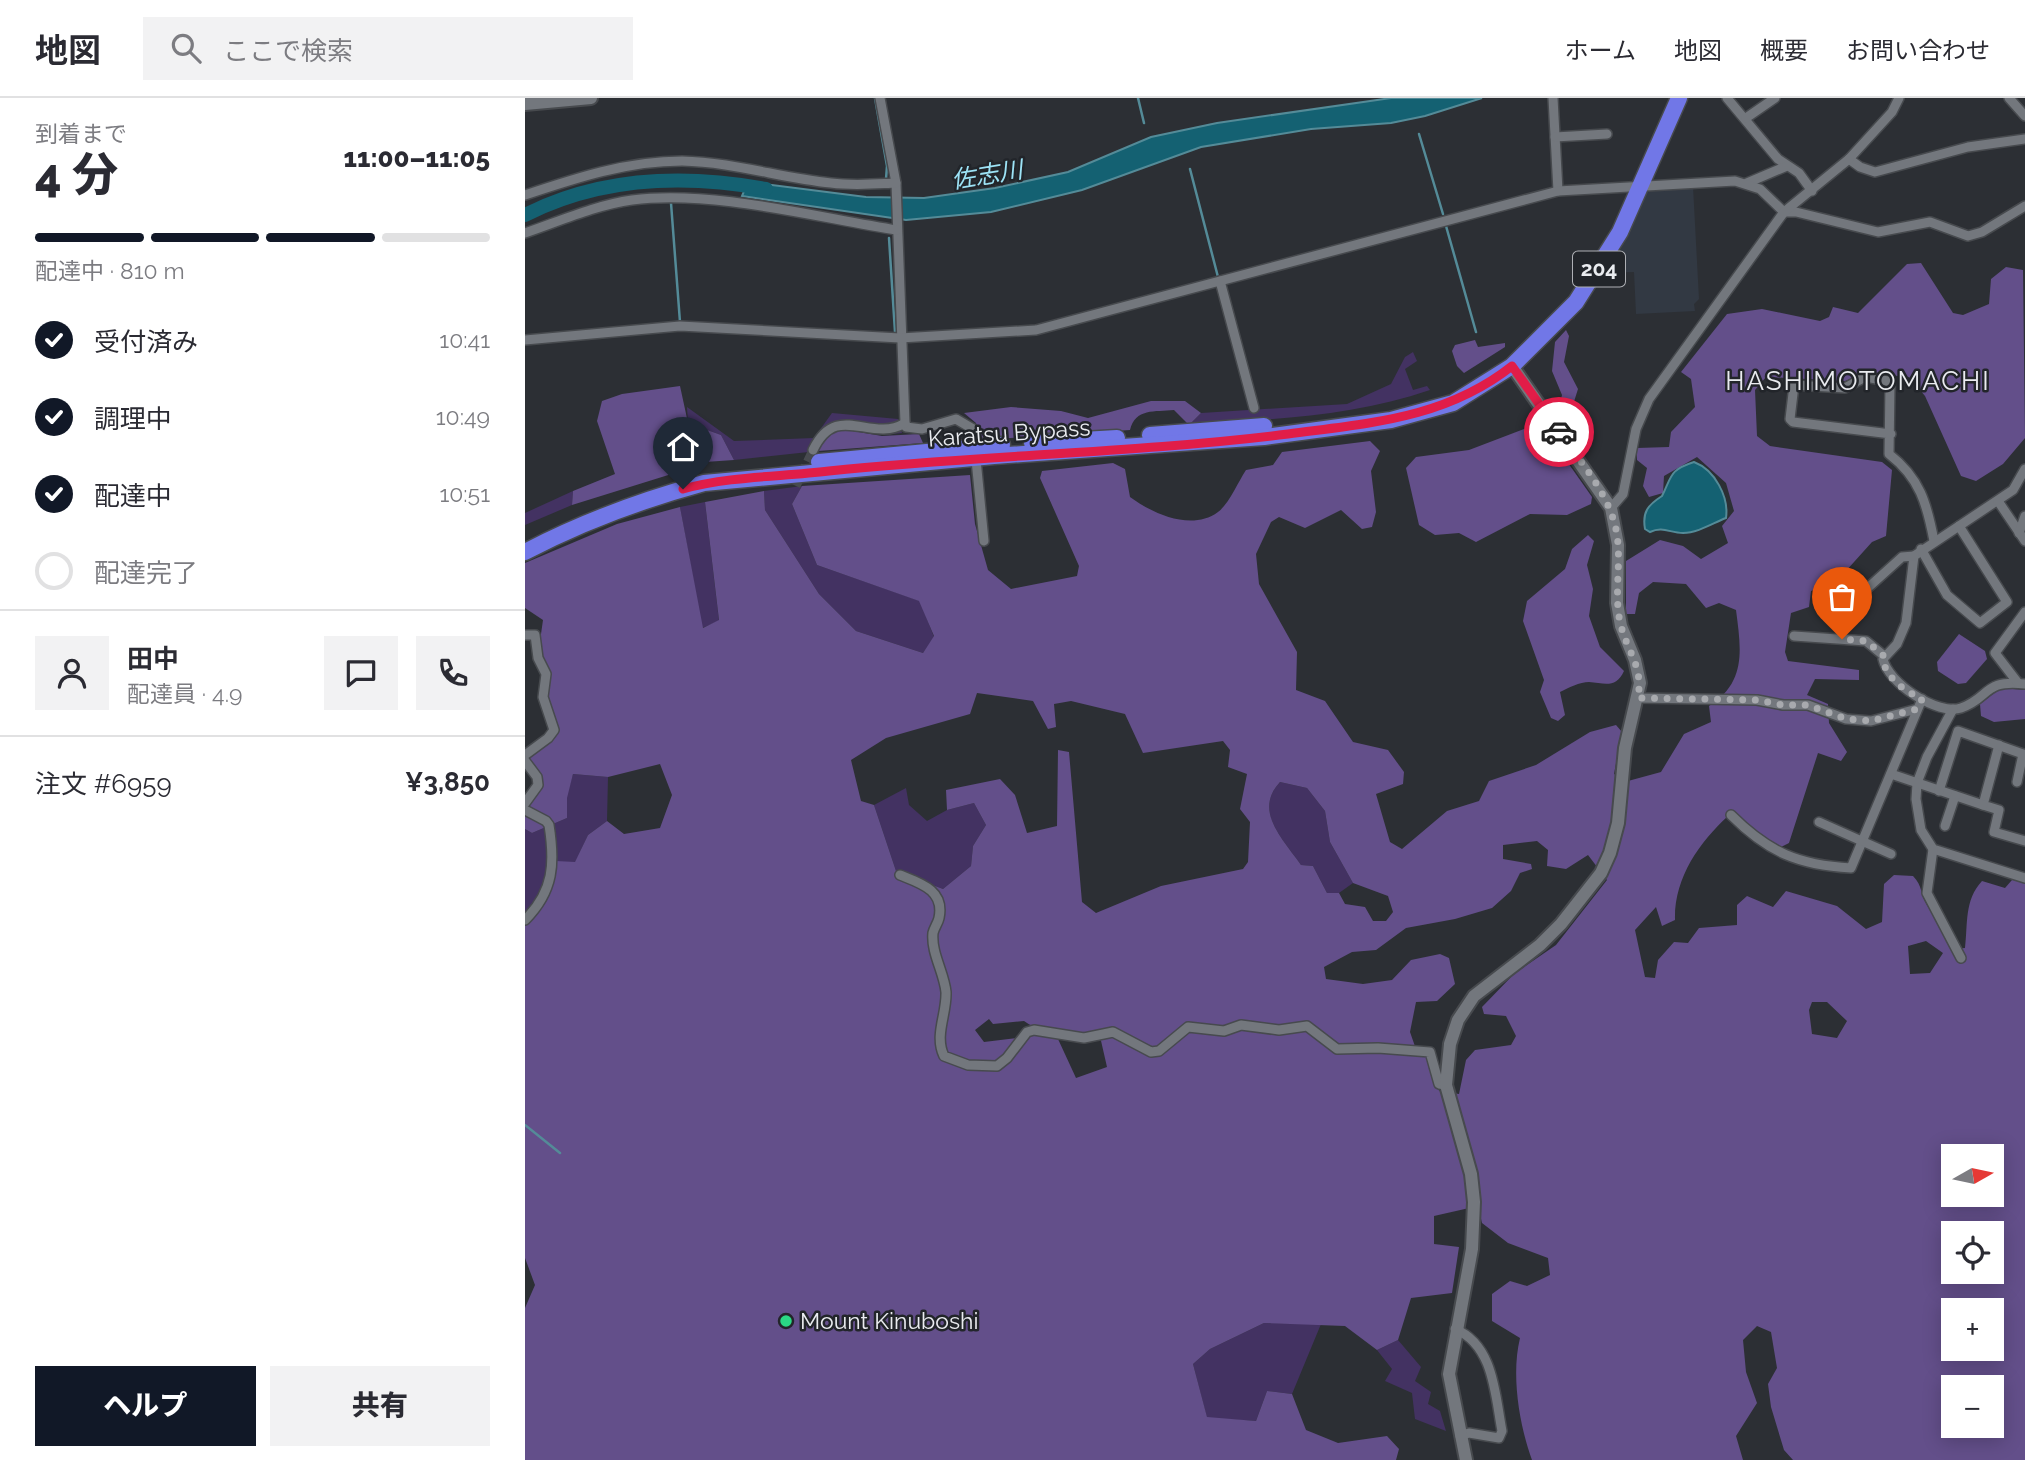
<!DOCTYPE html>
<html lang="ja">
<head>
<meta charset="utf-8">
<style>
  body { margin:0; font-family:Raleway,"Noto Sans JP",sans-serif; background:#f2f2f3; color:#2b2b33; height:100vh; display:flex; flex-direction:column; font-size:26px; white-space:nowrap }
  * { box-sizing:border-box; margin:0 }
  p { font-size:23px; color:#7c7c81 }
  .icon { flex:none; width:38px; height:38px; fill:none; stroke:currentColor; stroke-width:2; stroke-linecap:round; stroke-linejoin:round }
  .map { position:relative; flex:1; overflow:hidden }
  .panel { display:flex; flex-direction:column; background:#fff; width:525px }
  .panel>* { flex:none }
  .needle { width:46px; rotate:81deg }
  .controls { position:absolute; left:1416px; top:1046px; display:grid; gap:14px }
  .controls a { display:grid; place-items:center; width:63px; height:63px; border-radius:0px; background:#fff; box-shadow:0 4px 18px #0003; font-size:35px }
  .pin { position:absolute; display:grid; place-items:center; width:60px; height:60px; color:#fff; margin:-72px -30px; border-radius:50% 50% 50% 0; rotate:-45deg; box-shadow:0 0 7px #0007 }
  .pin .icon { rotate:45deg }
  .courier { position:absolute; display:grid; place-items:center; width:70px; height:70px; margin:-35px; border:5px solid #e11d48; border-radius:50%; background:#fff; color:#222; box-shadow:0 2px 9px #0007 }
  .head em { font-style:normal; font-weight:800 }
  .head div { display:flex; flex-direction:column-reverse }
  .head { display:flex; align-items:center; justify-content:space-between; height:119px; padding:0 35px }
  h1 { font-size:46px; font-weight:800; line-height:52px }
  .bar { display:grid; grid-template-columns:repeat(4,1fr); gap:10px 7px; align-content:center; height:84px; padding:0 35px }
  .bar i { height:9px; border-radius:5px; background:#e1e1e2 }
  .bar .current { background:#111827 }
  .bar p { grid-column:span 4 }
  .line { display:flex; align-items:center; gap:18px; padding:0 35px; border-top:2px solid #e1e1e2 }
  .line div { flex:1 }
  .round { display:grid; place-items:center; flex:none; width:74px; height:74px; border-radius:0px; background:#f2f2f3 }
  ol { padding:0 35px; list-style:none }
  li { display:flex; align-items:center; gap:21px; height:77px }
  li p { margin-inline-start:auto }
  li .icon { padding:7px; border-radius:50%; background:#111827; color:#fff; stroke-width:4 }
  li:last-child { color:#7c7c81 }
  li i { width:38px; height:38px; border:4px solid #e1e1e2; border-radius:50% }
  .action { display:flex; gap:14px; margin-top:auto; padding:14px 35px }
  .action a { flex:1; height:80px; border-radius:0px; background:#111827; color:#fff; font-size:28px; font-weight:800; line-height:80px; text-align:center }
  .action a+a { background:#f2f2f3; color:#2b2b33 }
  header { display:flex; align-items:center; gap:42px; box-sizing:border-box; height:98px; padding:0 35px; background:#fff; border-bottom:2px solid #e1e1e2 }
  header strong { font-size:33px }
  nav { display:flex; gap:38px; margin-inline-start:auto; font-size:24px }
  .search { width:490px; height:63px; background:#f2f2f3; display:flex; align-items:center; gap:18px; box-sizing:border-box; padding:0 24px; border-radius:0px; color:#7c7c81; font-size:26px }
  main { display:flex; flex:1; min-height:0 }
  .map>svg:first-child { display:block }
  .built { fill:#323943 }
  .green { fill:#433262 }
  .forest { fill:#634f8a; fill-rule:evenodd }
  .water { fill:#146172; stroke:#548b98; stroke-width:2 }
  .lines { fill:none; stroke-linecap:round; stroke-linejoin:round }
  .stream { stroke:#548b98; stroke-width:2.5 }
  .river { stroke:#146172; stroke-width:14 }
  .street-tunnel { stroke:#484b50; stroke-width:9; stroke-dasharray:9 4.5; stroke-linecap:butt }
  .street-casing { stroke:#474a4e; stroke-width:12 }
  .secondary-casing { stroke:#474a4e; stroke-width:16 }
  .highway-casing { stroke:#474a4e; stroke-width:19 }
  .street { stroke:#73777d; stroke-width:9 }
  .secondary { stroke:#73777d; stroke-width:12 }
  .highway { stroke:#7177e7; stroke-width:16 }
  .done { stroke:#a8aaae; stroke-width:7; stroke-dasharray:0 12.6 }
  .route { stroke:#e11d48; stroke-width:9 }
  .poi-dot { fill:#2ad885; stroke:#22252a; stroke-width:2.5 }
  .labels { text-anchor:middle; stroke-width:5; stroke-linejoin:round; paint-order:stroke }
  .shield { fill:#22252a; stroke:#aeb0b5; stroke-width:2 }
  .shield-label { font-size:21px; font-weight:bold; fill:#eaecf0 }
  .street-label { font-size:23px; fill:#eaecf0; stroke:#22252a }
  .poi-label { font-size:23px; fill:#eaecf0; stroke:#22252a; text-anchor:start }
  .water-label { font-size:24px; font-style:italic; fill:#9de3f6; stroke:#22252a }
  .quarter-label { font-size:26px; letter-spacing:2px; fill:#eaecf0; stroke:#22252a }
</style>
</head>
<body>
<header>
<strong>地図</strong>
<div class="search"><svg class="icon" aria-label="search" viewBox="0 0 24 24"><circle cx="10" cy="10" r="6"/><path d="M15 15l6 6"/></svg>ここで検索</div>
<nav><a>ホーム</a><a>地図</a><a>概要</a><a>お問い合わせ</a></nav>
</header>
<main>
<section class="panel">
<div class="head"><div><h1>4 分</h1><p>到着まで</p></div><em>11:00–11:05</em></div>
<div class="bar"><i class="current"></i><i class="current"></i><i class="current"></i><i></i><p>配達中 · 810 m</p></div>
<ol>
<li><svg class="icon" aria-label="check" viewBox="0 0 24 24"><path d="M5 12l5 5 9-10"/></svg>受付済み<p>10:41</p></li>
<li><svg class="icon" aria-label="check" viewBox="0 0 24 24"><path d="M5 12l5 5 9-10"/></svg>調理中<p>10:49</p></li>
<li><svg class="icon" aria-label="check" viewBox="0 0 24 24"><path d="M5 12l5 5 9-10"/></svg>配達中<p>10:51</p></li>
<li><i></i>配達完了</li>
</ol>
<div class="line" style="height:126px"><a class="round"><svg class="icon" aria-label="person" viewBox="0 0 24 24"><circle cx="12" cy="8" r="4"/><path d="M4 21q1-7 8-7t8 7"/></svg></a><div><b>田中</b><p>配達員 · 4.9</p></div><a class="round"><svg class="icon" aria-label="chat" viewBox="0 0 24 24"><path d="M4 5h16v11H9l-5 4z"/></svg></a><a class="round"><svg class="icon" aria-label="phone" viewBox="0 0 24 24"><path d="M5 4h4l2 5-3 2q2 4 5 5l2-3 5 2v4C11 20 4 13 5 4z"/></svg></a></div>
<div class="line" style="height:91px"><div>注文 #6959</div><b>¥3,850</b></div>
<div class="action"><a>ヘルプ</a><a>共有</a></div>
</section>
<div class="map">
<svg width="1500" height="1362" viewBox="0 0 1500 1362">
  <rect width="100%" height="100%" fill="#2c2f34"/>
  <path class="built" d="M1168,88L1174,201L1169,206L1170,213L1111,216L1109,174L1084,175L1124,90Z"/>
  <g class="green">
    <path d="M888,254L892,263L880,271L888,292L902,288L905,292C827,319 746,321 664,327L676,315L822,306L866,286L880,259Z"/>
    <path d="M162,309L209,343L289,340L307,315L373,321L377,335C340,340 314,316 293,353L209,362L196,337L163,325Z"/>
    <path d="M160,336L173,349L180,364L153,374L146,342Z"/>
    <path d="M277,388L267,406L292,467L395,503L409,539L398,555L331,533L294,496L240,412L239,393Z"/>
    <path d="M48,393L47,407L0,427V415Z"/>
    <path d="M180,404L194,523L177,530L155,409Z"/>
    <path d="M48,676L83,679L82,723L63,737L50,765L15,810L0,818V731L7,735L42,720L41,700Z"/>
    <path d="M755,684L782,690L800,713L805,744L828,785L814,795H802L788,768L776,767C758,741 728,713 755,684Z"/>
    <path d="M381,690L384,707L402,723L422,712L449,705L461,727L448,748L446,768L418,791L371,773L349,707Z"/>
    <path d="M739,1225L796,1226L767,1296L742,1293L731,1323L682,1320L668,1266L685,1251Z"/>
    <path d="M873,1242L896,1269L890,1283L906,1294L903,1306L915,1313L921,1333L890,1321L887,1295L860,1283L867,1271L852,1252Z"/>
  </g>
  <g class="forest">
    <path d="M1396,165L1428,215L1438,217L1464,206L1466,181L1481,169L1498,172L1500,340L1478,366L1451,383L1436,378L1400,298L1384,279L1341,275L1320,283L1241,279L1230,292L1232,338L1245,348L1357,364L1367,372L1361,438L1347,444L1311,484L1286,493L1284,509L1266,515L1260,554L1263,563L1334,572V582L1290,581L1282,597L1303,606L1304,625L1322,654L1316,663L1293,655L1264,745L1254,750L1203,718C1174,745 1149,780 1150,822L1137,828L1131,809L1110,832L1120,879L1130,880L1133,862L1149,844L1163,845L1174,830L1212,827V807L1222,798L1248,809L1261,793L1312,808L1341,831L1357,824L1359,786L1369,777L1388,778C1398,788 1395,796 1402,807C1411,822 1421,835 1429,851L1440,850C1443,827 1439,802 1457,783L1480,790L1487,782L1500,783V1362H1268L1259,1352L1246,1309L1243,1286L1252,1270L1246,1234L1232,1228L1218,1242L1221,1274L1232,1305L1211,1338L1218,1362H1007C994,1326 986,1277 995,1240L967,1223V1196L985,1183L1002,1188L1025,1177L1023,1160L983,1145L957,1125L953,1108L909,1118V1146L934,1149L927,1195L886,1200L873,1242L852,1252L820,1228L739,1225L685,1251L668,1266L682,1319L731,1323L742,1293L767,1296L781,1332L813,1345L862,1338L874,1351L871,1362H0V1210L10,1187L0,1160V818L16,810L31,763L50,764L63,737L82,723L99,736L135,730L147,697L135,666L83,679L48,676L42,700V720L7,735L0,731V705L15,684L3,666L6,653L23,632L15,600L20,575L13,557L18,522L0,510V465L92,426L155,409L178,530L194,522L180,404L239,393L240,412L294,496L331,533L398,555L409,538L394,503L292,467L267,406L277,388L445,377L450,426L463,472L486,491L552,478L554,468L515,380L517,373L588,365L600,371L605,399C627,415 666,434 693,414C704,406 713,384 721,372L748,367L757,354L845,343L855,353L846,373L851,414L847,429L837,431L816,412L780,430L754,419L746,424L731,456L734,486L772,554L771,592L800,603L828,644L863,652L879,674L878,686L851,696L865,744L877,751L922,713L954,703L964,683L1011,667L1065,634L1091,627L1097,634L1089,676L1103,683L1136,674L1159,636L1186,624L1184,608C1222,584 1216,551 1211,512L1194,505L1181,510L1161,486L1128,484L1114,495L1110,516H1101V463L1135,442L1158,448L1176,461L1203,445L1197,428L1209,413L1201,385L1172,359L1139,378L1138,395L1124,399L1118,388L1122,370L1112,362V350L1144,349L1146,334L1170,309L1166,281L1156,274L1202,216L1237,211L1295,223L1304,219L1308,209L1333,215L1382,166ZM452,595L508,603L523,631L531,629L529,606L546,603L600,616L618,655L698,643L705,652L703,669L722,676L715,711L725,724L723,764L718,771L636,788L571,815L557,804L544,654L533,652L532,728L502,735L490,697L475,681L421,692L422,712L449,705L461,727L448,748L446,768L418,791L371,773L349,707L336,703L326,662L361,640L445,616ZM755,684L782,690L800,713L805,744L828,785L863,798L868,814L861,823H848L840,809L820,806L814,795H802L788,768L776,767C758,741 728,713 755,684ZM1012,743L1023,752L1022,768L1041,771L1063,757L1082,782L1031,847L989,876L957,909L959,916L981,918L991,938L986,947L950,952L941,962L934,996L914,993L910,960L893,957L885,934L891,904L912,903L930,886L924,860L915,856L886,862L867,882L838,886L801,881L799,869L827,854L851,852L881,830L930,821L967,810L986,793L995,775L1007,771L1006,766L978,761V747ZM1401,843L1418,855L1405,875L1385,876L1383,848ZM1287,904H1302L1322,923L1312,940L1287,936L1284,912ZM464,921L468,926L499,923C516,936 553,938 574,934L582,969L551,980L533,941L498,934L492,940L459,944L450,932ZM1428,1059H1466V1097H1428ZM1428,1136H1466V1174H1428ZM1428,1213H1466V1251H1428ZM1428,1290H1466V1328H1428Z"/>
    <path d="M1041,232L1044,238L1039,264L1053,291L1047,310L1059,338L1058,350L1032,317L1037,297L1027,273L1030,244Z"/>
    <path d="M950,242L953,249L980,245V249L939,275L932,268L927,253L930,247Z"/>
    <path d="M155,288L163,325L196,337L209,362L180,364L173,349L160,337L146,342L153,374L47,407L48,393L90,376L72,323L77,303L97,296Z"/>
    <path d="M626,303H660L676,315L664,327L649,312C630,314 610,310 605,332L456,342L451,325L439,315L486,309L536,313L563,320Z"/>
    <path d="M1015,325L1067,399L1066,406L1042,417L1005,416L951,444L934,435L910,437L894,427L881,370L891,359L944,352Z"/>
    <path d="M316,331L357,338L394,336L398,345L293,353L302,337Z"/>
    <path d="M1063,437L1069,443L1062,467L1068,491L1064,518L1075,549L1099,573C1091,591 1079,585 1064,584C1055,584 1043,590 1035,594L1040,617L1033,623L1026,620L1015,594L1019,582L998,523L1002,503L1040,471L1047,451Z"/>
    <path d="M1434,536L1460,553L1462,561L1441,585L1433,586L1413,573L1412,564Z"/>
    <path d="M1476,590L1500,592V621L1469,624L1456,618L1455,606Z"/>
  </g>
  <g class="water">
    <path d="M866,0H957L900,18L866,25L786,31L676,49L557,92L466,114L381,122L217,98L223,84L341,99L399,100L470,90L543,74L626,39L692,25Z"/>
    <path d="M1169,364C1190,372 1204,399 1201,420C1188,425 1173,435 1158,435C1145,435 1138,428 1125,434L1120,431C1117,414 1123,407 1137,398C1147,378 1144,372 1169,364Z"/>
  </g>
  <g class="lines">
    <g class="stream">
      <path d="M350,0L362,68L361,81"/>
      <path d="M613,0L619,25"/>
      <path d="M894,36L918,116"/>
      <path d="M665,71L693,179"/>
      <path d="M146,105L155,224"/>
      <path d="M921,128L951,234"/>
      <path d="M364,140L370,234"/>
      <path d="M0,1027L35,1055"/>
    </g>
    <path class="river" d="M0,117C75,79 159,76 241,91"/>
    <path class="street-tunnel" d="M271,388L288,352"/>
    <defs>
      <g id="street">
        <path d="M355,0L371,85L380,325L381,329L397,331L431,321L448,331L459,443"/>
        <path d="M1028,0L1033,93"/>
        <path d="M1202,0L1253,61L1274,75L1287,93"/>
        <path d="M1484,0L1500,18"/>
        <path d="M1221,20L1250,0"/>
        <path d="M1030,39L1082,36"/>
        <path d="M1324,61L1335,69L1350,74L1443,49L1500,41"/>
        <path d="M1222,85L1262,68"/>
        <path d="M0,97C51,80 102,63 157,63C208,64 256,80 306,85C329,88 349,86 371,85"/>
        <path d="M0,135C35,123 71,107 107,102C190,92 289,119 372,132"/>
        <path d="M695,183L729,310"/>
        <path d="M0,242L155,228L375,240L511,232L1033,93L1210,83L1235,91L1259,114H1271L1353,134L1405,124L1443,138L1457,134L1500,108"/>
        <path d="M1366,336L1268,324L1265,321L1269,287L1320,290L1340,279L1363,283L1365,287L1364,356C1395,380 1402,406 1409,443"/>
        <path d="M288,352C312,302 345,346 380,325"/>
        <path d="M1500,371L1488,392L1389,458L1381,525L1372,546L1358,561C1363,585 1413,618 1436,610C1465,600 1458,581 1500,586"/>
        <path d="M1473,403L1500,443"/>
        <path d="M1086,410L1098,396L1111,331L1124,301L1259,114L1324,61L1367,14L1374,0"/>
        <path d="M1494,435L1500,418"/>
        <path d="M1396,451L1422,497L1455,525L1482,504L1434,428"/>
        <path d="M1326,505L1377,459L1389,458"/>
        <path d="M0,537H10L13,560L21,576L18,599L29,632L23,640L0,657"/>
        <path d="M1269,538L1341,543L1358,557"/>
        <path d="M1493,585L1470,555L1500,514"/>
        <path d="M1113,600L1232,602L1258,607H1283L1321,621L1346,623L1392,611"/>
        <path d="M1428,611L1402,659L1392,685L1391,701L1396,732L1408,751L1500,780"/>
        <path d="M1474,647L1458,707L1474,712L1469,734L1500,743"/>
        <path d="M0,663L12,679L13,687L0,705"/>
        <path d="M1366,676L1458,707"/>
        <path d="M1414,693L1433,633L1498,656L1492,684"/>
        <path d="M0,712L21,723L24,727C30,765 29,793 0,822"/>
        <path d="M1206,717C1244,755 1274,767 1326,770L1397,601"/>
        <path d="M1294,724L1366,756"/>
        <path d="M1420,728L1430,698"/>
        <path d="M1408,751L1402,795L1436,860"/>
        <path d="M375,777C395,785 420,792 414,820C413,825 409,830 408,835C406,855 419,874 421,894C422,916 409,937 419,958L443,967L472,968L482,960L502,934L509,932L559,940L588,934L626,954L634,953L663,929L699,933L716,927L754,932L782,928L812,951L853,950L905,954L914,986L921,987"/>
        <path d="M930,1231C969,1247 970,1297 977,1333L974,1340L944,1335L935,1338"/>
      </g>
      <g id="secondary">
        <path d="M0,6L66,0"/>
        <path d="M941,1362L924,1276L947,1151L949,1104L946,1076L921,987L925,946L933,922L949,898L1015,847L1036,826L1076,775L1085,755L1093,725L1100,650L1115,585L1110,562L1096,528L1092,505L1093,447L1086,410L987,268"/>
      </g>
      <g id="highway">
        <path d="M625,337L739,328"/>
        <path d="M507,345L592,340"/>
        <path d="M294,364L477,347"/>
        <path d="M0,454C57,424 117,402 179,385L469,358L739,339L866,322L928,305L987,268L1051,204L1095,134L1154,0"/>
      </g>
    </defs>
    <use href="#street" class="street-casing"/>
    <use href="#secondary" class="secondary-casing"/>
    <use href="#highway" class="highway-casing"/>
    <use href="#street" class="street"/>
    <use href="#secondary" class="secondary"/>
    <use href="#highway" class="highway"/>
  </g>
  <g class="lines">
    <path class="done" d="M1034,334C1059,369 1091,403 1093,447C1095,474 1089,502 1096,528C1104,557 1118,568 1113,600L1232,602L1258,607H1283L1321,621L1346,623L1392,611L1397,601C1380,593 1357,578 1358,557L1341,543L1317,541"/>
    <path class="route" d="M158,391C205,378 255,379 304,373C457,357 611,355 763,336C844,325 920,321 987,268L1034,334"/>
  </g>
  <circle class="poi-dot" cx="261" cy="1223" r="7"/>
  <g class="labels">
    <rect class="shield" x="1048" y="153.5" width="52" height="35" rx="5"/>
    <g class="shield-label">
      <text x="1074" y="178">204</text>
    </g>
    <g class="street-label">
      <text transform="translate(484 335) rotate(-4)" y="8">Karatsu Bypass</text>
    </g>
    <g class="poi-label">
      <text x="275" y="1231">Mount Kinuboshi</text>
    </g>
    <g class="water-label">
      <text transform="translate(462 77) rotate(-9)" y="8">佐志川</text>
    </g>
    <g class="quarter-label">
      <text x="1333" y="292">HASHIMOTOMACHI</text>
    </g>
  </g>
</svg>
<div class="controls">
<a><svg class="needle" viewBox="-14 -14 28 28"><path d="M0-13l5 13h-10z" fill="#e53935"/><path d="M0 13l5-13h-10z" fill="#7c7c81"/></svg></a>
<a><svg class="icon" aria-label="locate" viewBox="0 0 24 24"><circle cx="12" cy="12" r="6"/><path d="M12 2v4M12 18v4M2 12h4M18 12h4"/></svg></a>
<a>+</a>
<a>−</a>
</div>
<div class="pin" style="left:1317px;top:541px;background:#ea580c"><svg class="icon" aria-label="bag" viewBox="0 0 24 24"><path d="M5 8h14l-1 12H6zM9 8a3 3 0 0 1 6 0"/></svg></div>
<div class="pin" style="left:158px;top:391px;background:#1f2937"><svg class="icon" aria-label="home" viewBox="0 0 24 24"><path d="M3 11l9-7 9 7M6 9v11h12V9"/></svg></div>
<div class="courier" style="left:1034px;top:334px"><svg class="icon" aria-label="car" viewBox="0 0 24 24"><path d="M5 17H2v-5l4-1 3-4h7l3 4 3 1v5h-3M9 17h6M6 11h13"/><circle cx="7" cy="17" r="2"/><circle cx="17" cy="17" r="2"/></svg></div>
</div>
</main>
</body>
</html>
